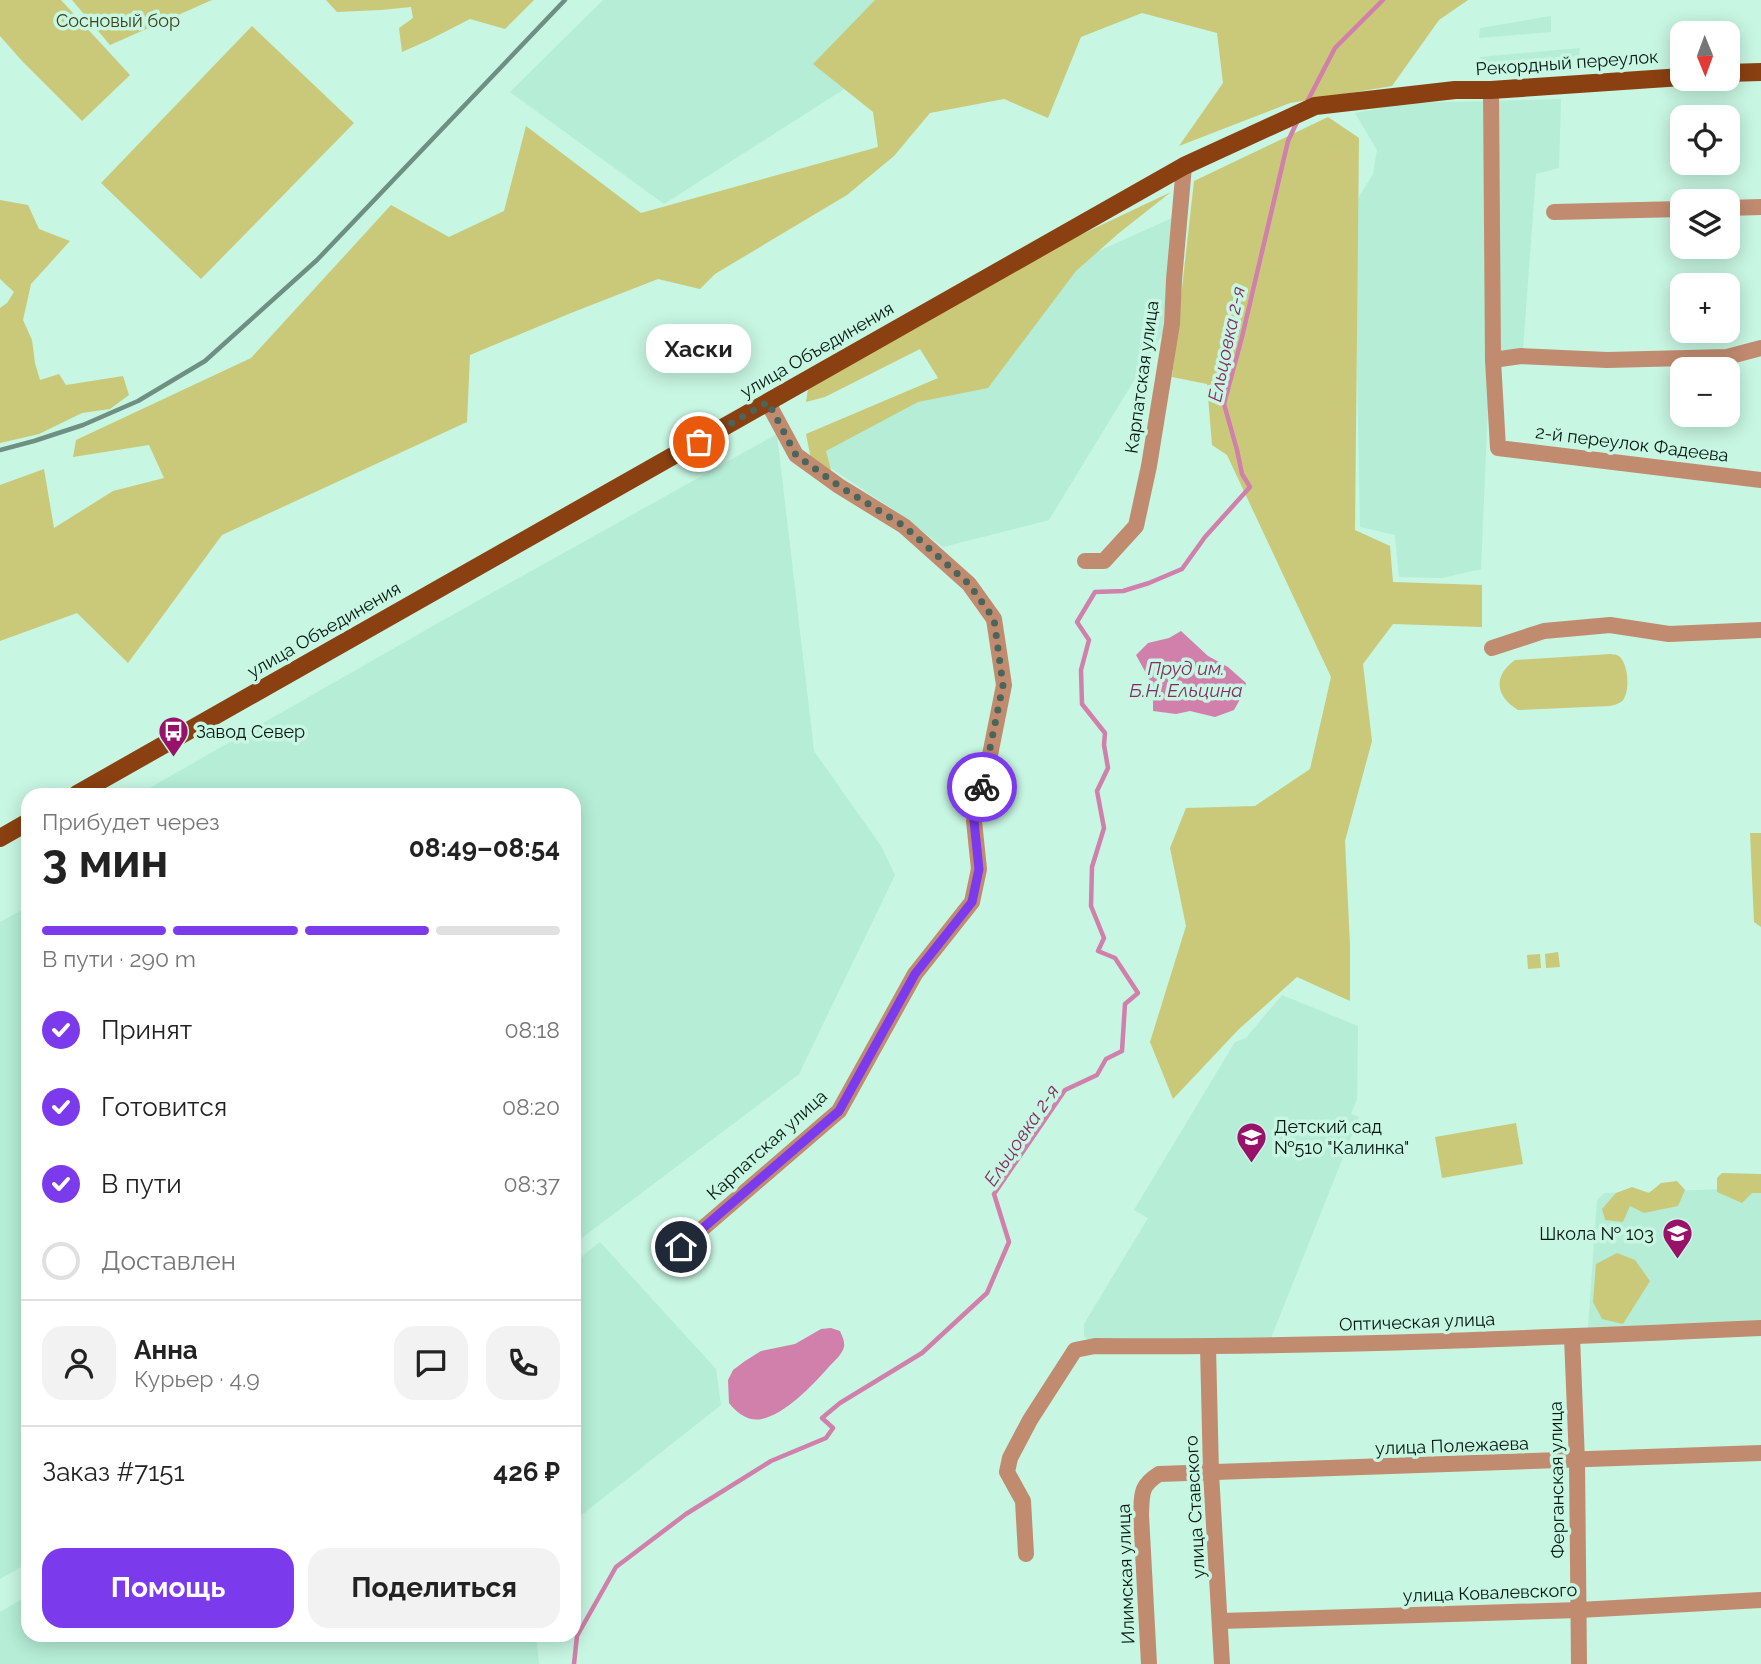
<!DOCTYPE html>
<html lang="ru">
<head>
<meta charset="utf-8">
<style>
  body { margin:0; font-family:Raleway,sans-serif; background:#f2f2f2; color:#222; height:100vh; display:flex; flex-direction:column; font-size:26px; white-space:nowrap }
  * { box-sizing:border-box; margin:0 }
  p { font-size:23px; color:#767676 }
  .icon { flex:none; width:38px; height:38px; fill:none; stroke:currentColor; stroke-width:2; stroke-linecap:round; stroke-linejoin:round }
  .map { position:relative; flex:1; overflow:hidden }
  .panel { position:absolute; left:21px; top:788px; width:560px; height:854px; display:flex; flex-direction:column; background:#fff; border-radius:21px; box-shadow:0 4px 18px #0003 }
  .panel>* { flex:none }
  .needle { width:46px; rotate:179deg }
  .tools { position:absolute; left:1670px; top:21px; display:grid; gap:14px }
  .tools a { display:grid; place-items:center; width:70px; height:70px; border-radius:14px; background:#fff; box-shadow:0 4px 18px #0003; font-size:35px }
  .pin { position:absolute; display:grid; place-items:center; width:60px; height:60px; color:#fff; margin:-30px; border:4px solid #fff; border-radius:50%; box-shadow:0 2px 7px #0007 }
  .courier { position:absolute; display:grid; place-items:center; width:70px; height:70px; margin:-35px; border:5px solid #7c3aed; border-radius:50%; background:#fff; color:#222; box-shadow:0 2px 9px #0007 }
  .bubble { position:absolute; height:49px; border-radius:21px; background:#fff; box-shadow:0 4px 18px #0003; font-size:23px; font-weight:700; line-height:49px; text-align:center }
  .summary em { font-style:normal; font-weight:700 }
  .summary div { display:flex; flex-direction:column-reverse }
  .summary { display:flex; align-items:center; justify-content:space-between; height:119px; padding:0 21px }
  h1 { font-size:46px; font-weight:700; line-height:52px }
  .bar { display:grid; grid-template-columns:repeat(4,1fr); gap:10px 7px; align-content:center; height:84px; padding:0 21px }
  .bar i { height:9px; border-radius:5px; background:#e0e0e0 }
  .bar .selected { background:#7c3aed }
  .bar p { grid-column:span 4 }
  .line { display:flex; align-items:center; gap:18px; padding:0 21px; border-top:2px solid #e0e0e0 }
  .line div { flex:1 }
  .round { display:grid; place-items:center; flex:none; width:74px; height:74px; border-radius:21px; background:#f2f2f2 }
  ol { padding:0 21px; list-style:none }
  li { display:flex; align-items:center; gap:21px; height:77px }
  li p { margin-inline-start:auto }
  li .icon { padding:7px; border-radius:50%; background:#7c3aed; color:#fff; stroke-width:4 }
  li:last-child { color:#767676 }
  li i { width:38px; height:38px; border:4px solid #e0e0e0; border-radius:50% }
  .primary-button { display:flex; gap:14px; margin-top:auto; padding:14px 21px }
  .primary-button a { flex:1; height:80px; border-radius:21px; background:#7c3aed; color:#fff; font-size:28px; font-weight:700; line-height:80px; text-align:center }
  .primary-button a+a { background:#f2f2f2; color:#222 }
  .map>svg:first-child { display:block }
  .built { fill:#b5edd6 }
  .green { fill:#cac979 }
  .water { fill:#d080aa }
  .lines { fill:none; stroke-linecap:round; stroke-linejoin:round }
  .stream { stroke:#d080aa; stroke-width:4.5 }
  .minor { stroke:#c18b70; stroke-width:16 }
  .major { stroke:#8a4011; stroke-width:18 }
  .rail { stroke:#6e8f81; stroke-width:4.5 }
  .done { stroke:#4a655a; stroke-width:7; stroke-dasharray:0 12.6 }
  .route { stroke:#7c3aed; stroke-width:9 }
  .labels { text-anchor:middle; stroke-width:7; stroke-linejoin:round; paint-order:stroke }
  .park-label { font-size:18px; fill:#41401a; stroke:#c7f6e2 }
  .street-label { font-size:18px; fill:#061710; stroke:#c7f6e2 }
  .poi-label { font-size:18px; fill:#061710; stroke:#c7f6e2; text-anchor:start }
  .water-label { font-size:19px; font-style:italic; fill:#882b62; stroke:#c7f6e2 }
</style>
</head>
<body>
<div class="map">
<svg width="1761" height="1664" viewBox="0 0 1761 1664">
  <rect width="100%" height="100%" fill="#c7f6e2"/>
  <g class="built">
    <path d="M603,0H984L664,204L510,92Z"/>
    <path d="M1551,16V32L1479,38L1480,28Z"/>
    <path d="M1580,48L1579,57L1476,66L1480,57Z"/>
    <path d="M1561,99L1559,168L1536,174L1523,349L1490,356L1481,569L1442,578L1399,577L1395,535L1360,527L1354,205L1373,174L1377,150L1355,113L1407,103Z"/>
    <path d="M1172,218L1163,333L1049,520L943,547L900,514L823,463L820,445L901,402L983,385L1081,259Z"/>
    <path d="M777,434L814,751L881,846L895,875L799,1074L574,1244V794H139L447,618Z"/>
    <path d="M28,907V1563L0,1579V922Z"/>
    <path d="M1282,995L1358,1026L1357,1099L1351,1114L1359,1117L1269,1343L1094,1344L1084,1336V1324L1148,1218L1134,1210L1235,1042L1246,1038Z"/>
    <path d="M1761,1188V1322L1588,1328L1597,1200L1605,1193Z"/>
    <path d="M600,1242L716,1369L721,1405L574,1521V1263Z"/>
    <path d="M28,1596V1634L536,1635L539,1664H0V1612Z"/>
  </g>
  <g class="green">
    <path d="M0,0H61L130,75L82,121L23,62L0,36Z"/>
    <path d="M72,0H212L110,45Z"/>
    <path d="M326,0H534L505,29L470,19L429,40L402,52L399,28L413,18L411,7L381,10L337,12Z"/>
    <path d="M875,0H1468L1439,20L1392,86L1290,103L1179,146L1223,83L1217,33L1142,13L1081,37L1048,118L1004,99L930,113L894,156L847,195L715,274L700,289L658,279L571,313L470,355L467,422L222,535L128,663L77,613L0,641V485L44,469L54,528L113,491L164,478L149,445L73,457L76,440L251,358L391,205L449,237L504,211L526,126L641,213L878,147L873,112L813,64Z"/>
    <path d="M252,26L354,123L201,279L101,183Z"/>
    <path d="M1328,117L1359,138L1355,530L1390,546L1393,582L1482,585V627L1393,624L1363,664L1372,741L1345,841L1350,945V1001L1297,977L1238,1030L1173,1099L1150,1042L1186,926L1170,848L1186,808L1255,806L1310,769L1331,677L1227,455L1212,445L1207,384L1172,377L1194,181Z"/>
    <path d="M1171,192L1119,233L1076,271L988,388L918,402L826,451L832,474L811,459L806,434L938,378L920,349L825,397L806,402L808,389L1057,246Z"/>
    <path d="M0,200L28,205L39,229L70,241L31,284L23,320L32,340L35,363L40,380L59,374L66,385L123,376L129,395L110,409L82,413L39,434L0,443V308L7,303L14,292L0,279Z"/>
    <path d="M1611,654C1613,655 1615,654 1617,655C1629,660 1631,695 1621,702C1618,704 1614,705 1610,706L1518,710C1495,696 1493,676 1515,660Z"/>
    <path d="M1750,833H1761V927L1754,922Z"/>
    <path d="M1558,952L1560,967L1546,968L1545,954Z"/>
    <path d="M1540,954L1541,968L1528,969L1527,955Z"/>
    <path d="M1516,1123L1523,1164L1442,1178L1435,1137Z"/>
    <path d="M1722,1173L1761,1174V1193H1752L1742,1203L1717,1192V1178Z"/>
    <path d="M1677,1181L1685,1190L1678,1206L1644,1213L1630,1206L1623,1222L1605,1220L1602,1209L1616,1193L1632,1187L1649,1193L1661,1183Z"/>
    <path d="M1617,1253L1635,1260L1650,1281L1623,1324L1602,1319L1593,1302L1596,1264Z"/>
  </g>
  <g class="water">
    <path d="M1181,631L1208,656L1228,667L1246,683L1243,694L1234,710L1215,717L1190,711L1176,714L1153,711V686L1136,655L1148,643L1169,638Z"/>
    <path d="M831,1328L840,1331C842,1336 845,1341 844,1347C842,1355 833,1362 827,1369C812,1386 785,1414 762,1419C748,1422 737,1413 729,1403L728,1380L733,1370L745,1361L761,1351L795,1344L821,1329Z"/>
  </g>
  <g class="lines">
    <g class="stream">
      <path d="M1307,102L1335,48L1383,0"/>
      <path d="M574,1664L577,1636L616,1567L686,1514L771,1461L826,1438L833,1428L822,1418L840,1403L922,1353L987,1293L1009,1242L994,1194L1065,1090L1097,1075L1106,1059L1122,1051L1125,1004L1138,993L1115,958L1098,951L1104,938L1091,906L1092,867L1104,828L1097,791L1108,768L1104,745L1105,733L1082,704L1081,670L1089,640L1077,622L1095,592L1123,591L1149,583L1182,569L1205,537L1250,487L1242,474L1237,450L1224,404L1242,337L1288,141L1297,122"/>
    </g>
    <g class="minor">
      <path d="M1491,90L1493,360L1498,448L1761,480"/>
      <path d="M1727,208L1761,207"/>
      <path d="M1554,212L1682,209"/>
      <path d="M1493,360L1521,356L1607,360L1727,357L1761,348"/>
      <path d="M1085,561H1104L1136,526L1149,466L1172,324L1174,280L1184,166"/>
      <path d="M1492,648L1544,631L1610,625L1669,634L1761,630"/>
      <path d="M681,1247L839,1111L915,974L972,902L979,869L974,821L986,775L1004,685L994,619L969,584L904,526L839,486L796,455L768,403"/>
      <path d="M1572,1337L1577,1461L1579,1664"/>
      <path d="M1208,1347L1211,1473L1222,1664"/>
      <path d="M1026,1554L1023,1501L1007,1472L1010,1458L1030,1420L1075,1350L1095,1346C1317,1348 1539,1338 1761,1328"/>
      <path d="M1220,1621L1579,1610L1761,1600"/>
      <path d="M1149,1664L1141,1515C1142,1494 1140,1486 1159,1474L1761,1453"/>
    </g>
    <g class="major">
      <path d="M1727,73L1761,72"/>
      <path d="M77,794L1184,166L1315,106L1455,90H1491L1682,77"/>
      <path d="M0,838L28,822"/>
    </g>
    <path class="rail" d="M0,450L34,441L83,425L138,401L205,361L317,260L565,0"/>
  </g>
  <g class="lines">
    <path class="done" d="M699,442L768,402L796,455L839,486L904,526L969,584L994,619L1003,685L982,787"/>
    <path class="route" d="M681,1247L839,1111L915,974L972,902L979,869L974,821L982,787"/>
  </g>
  <defs>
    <symbol id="bus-pin" viewBox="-11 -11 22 30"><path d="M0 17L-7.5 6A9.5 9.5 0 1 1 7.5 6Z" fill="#971268" stroke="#c7f6e2"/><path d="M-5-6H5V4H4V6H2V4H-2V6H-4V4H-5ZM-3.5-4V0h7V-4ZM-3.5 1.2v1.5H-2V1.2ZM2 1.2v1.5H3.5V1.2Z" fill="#fff"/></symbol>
    <symbol id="school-pin" viewBox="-11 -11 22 30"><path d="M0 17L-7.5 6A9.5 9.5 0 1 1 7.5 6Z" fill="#971268" stroke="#c7f6e2"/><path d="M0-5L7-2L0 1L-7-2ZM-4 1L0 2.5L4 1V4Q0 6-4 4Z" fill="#fff"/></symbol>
  </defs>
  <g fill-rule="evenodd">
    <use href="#bus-pin" x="156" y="714" width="35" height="47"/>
    <use href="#school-pin" x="1234" y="1120" width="35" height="47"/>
    <use href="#school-pin" x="1660" y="1216" width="35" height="47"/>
  </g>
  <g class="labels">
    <g class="park-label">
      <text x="118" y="27">Сосновый бор</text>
    </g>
    <g class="street-label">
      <text transform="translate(1567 63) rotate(-4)" y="6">Рекордный переулок</text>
      <text transform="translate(817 350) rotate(-30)" y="6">улица Объединения</text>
      <text transform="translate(1142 377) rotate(-82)" y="6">Карпатская улица</text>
      <text transform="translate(1632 444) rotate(7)" y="6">2-й переулок Фадеева</text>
      <text transform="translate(324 630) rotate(-30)" y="6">улица Объединения</text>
      <text transform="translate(767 1145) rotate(-42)" y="6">Карпатская улица</text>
      <text transform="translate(1417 1322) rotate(-2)" y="6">Оптическая улица</text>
      <text transform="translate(1452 1446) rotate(-2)" y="6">улица Полежаева</text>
      <text transform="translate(1557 1480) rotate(-91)" y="6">Ферганская улица</text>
      <text transform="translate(1195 1507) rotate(-93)" y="6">улица Ставского</text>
      <text transform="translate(1126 1574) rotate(-92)" y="6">Илимская улица</text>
      <text transform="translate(1490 1593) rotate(-2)" y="6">улица Ковалевского</text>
    </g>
    <g class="poi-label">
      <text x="196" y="738">Завод Север</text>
      <text x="1274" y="1133">Детский сад<tspan x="1274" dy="21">№510 "Калинка"</tspan></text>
      <text x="1654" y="1240" text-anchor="end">Школа № 103</text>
    </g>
    <g class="water-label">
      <text transform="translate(1226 344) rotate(-78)" y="7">Ельцовка 2-я</text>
      <text x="1186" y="675">Пруд им.<tspan x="1186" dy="22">Б.Н. Ельцина</tspan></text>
      <text transform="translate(1021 1135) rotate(-56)" y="7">Ельцовка 2-я</text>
    </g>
  </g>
</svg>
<div class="tools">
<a><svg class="needle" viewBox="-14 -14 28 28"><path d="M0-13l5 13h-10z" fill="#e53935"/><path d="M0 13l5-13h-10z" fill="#767676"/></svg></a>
<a><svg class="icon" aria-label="locate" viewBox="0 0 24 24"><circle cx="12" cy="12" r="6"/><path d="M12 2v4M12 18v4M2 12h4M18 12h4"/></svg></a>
<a><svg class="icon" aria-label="layers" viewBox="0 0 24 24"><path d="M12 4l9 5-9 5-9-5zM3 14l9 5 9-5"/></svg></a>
<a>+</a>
<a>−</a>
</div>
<div class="pin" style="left:699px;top:442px;background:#ea580c"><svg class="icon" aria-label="bag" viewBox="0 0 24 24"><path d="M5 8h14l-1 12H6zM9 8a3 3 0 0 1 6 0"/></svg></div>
<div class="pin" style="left:681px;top:1247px;background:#1f2937"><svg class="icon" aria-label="home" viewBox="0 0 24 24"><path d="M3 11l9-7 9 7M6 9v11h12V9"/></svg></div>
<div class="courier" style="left:982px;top:787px"><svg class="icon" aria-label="bike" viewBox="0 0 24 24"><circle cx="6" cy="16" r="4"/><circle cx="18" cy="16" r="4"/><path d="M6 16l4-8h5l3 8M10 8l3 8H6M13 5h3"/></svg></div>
<div class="bubble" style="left:646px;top:324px;width:105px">Хаски</div>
<section class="panel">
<div class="summary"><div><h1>3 мин</h1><p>Прибудет через</p></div><em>08:49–08:54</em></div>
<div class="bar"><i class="selected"></i><i class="selected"></i><i class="selected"></i><i></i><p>В пути · 290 m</p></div>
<ol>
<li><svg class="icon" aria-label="check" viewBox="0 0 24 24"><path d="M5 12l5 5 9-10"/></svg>Принят<p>08:18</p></li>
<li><svg class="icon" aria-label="check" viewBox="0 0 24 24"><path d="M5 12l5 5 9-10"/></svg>Готовится<p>08:20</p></li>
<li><svg class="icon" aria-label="check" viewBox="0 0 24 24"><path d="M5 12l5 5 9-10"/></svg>В пути<p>08:37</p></li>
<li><i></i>Доставлен</li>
</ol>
<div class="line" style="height:126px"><a class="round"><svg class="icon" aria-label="person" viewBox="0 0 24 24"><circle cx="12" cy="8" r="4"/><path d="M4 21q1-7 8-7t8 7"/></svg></a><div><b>Анна</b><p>Курьер · 4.9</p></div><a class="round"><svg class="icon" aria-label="chat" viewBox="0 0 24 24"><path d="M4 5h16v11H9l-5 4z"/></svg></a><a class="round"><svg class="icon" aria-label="phone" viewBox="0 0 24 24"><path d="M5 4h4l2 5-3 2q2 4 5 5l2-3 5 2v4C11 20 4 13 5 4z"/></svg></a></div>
<div class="line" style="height:91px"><div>Заказ #7151</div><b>426 ₽</b></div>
<div class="primary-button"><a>Помощь</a><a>Поделиться</a></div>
</section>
</div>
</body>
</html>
